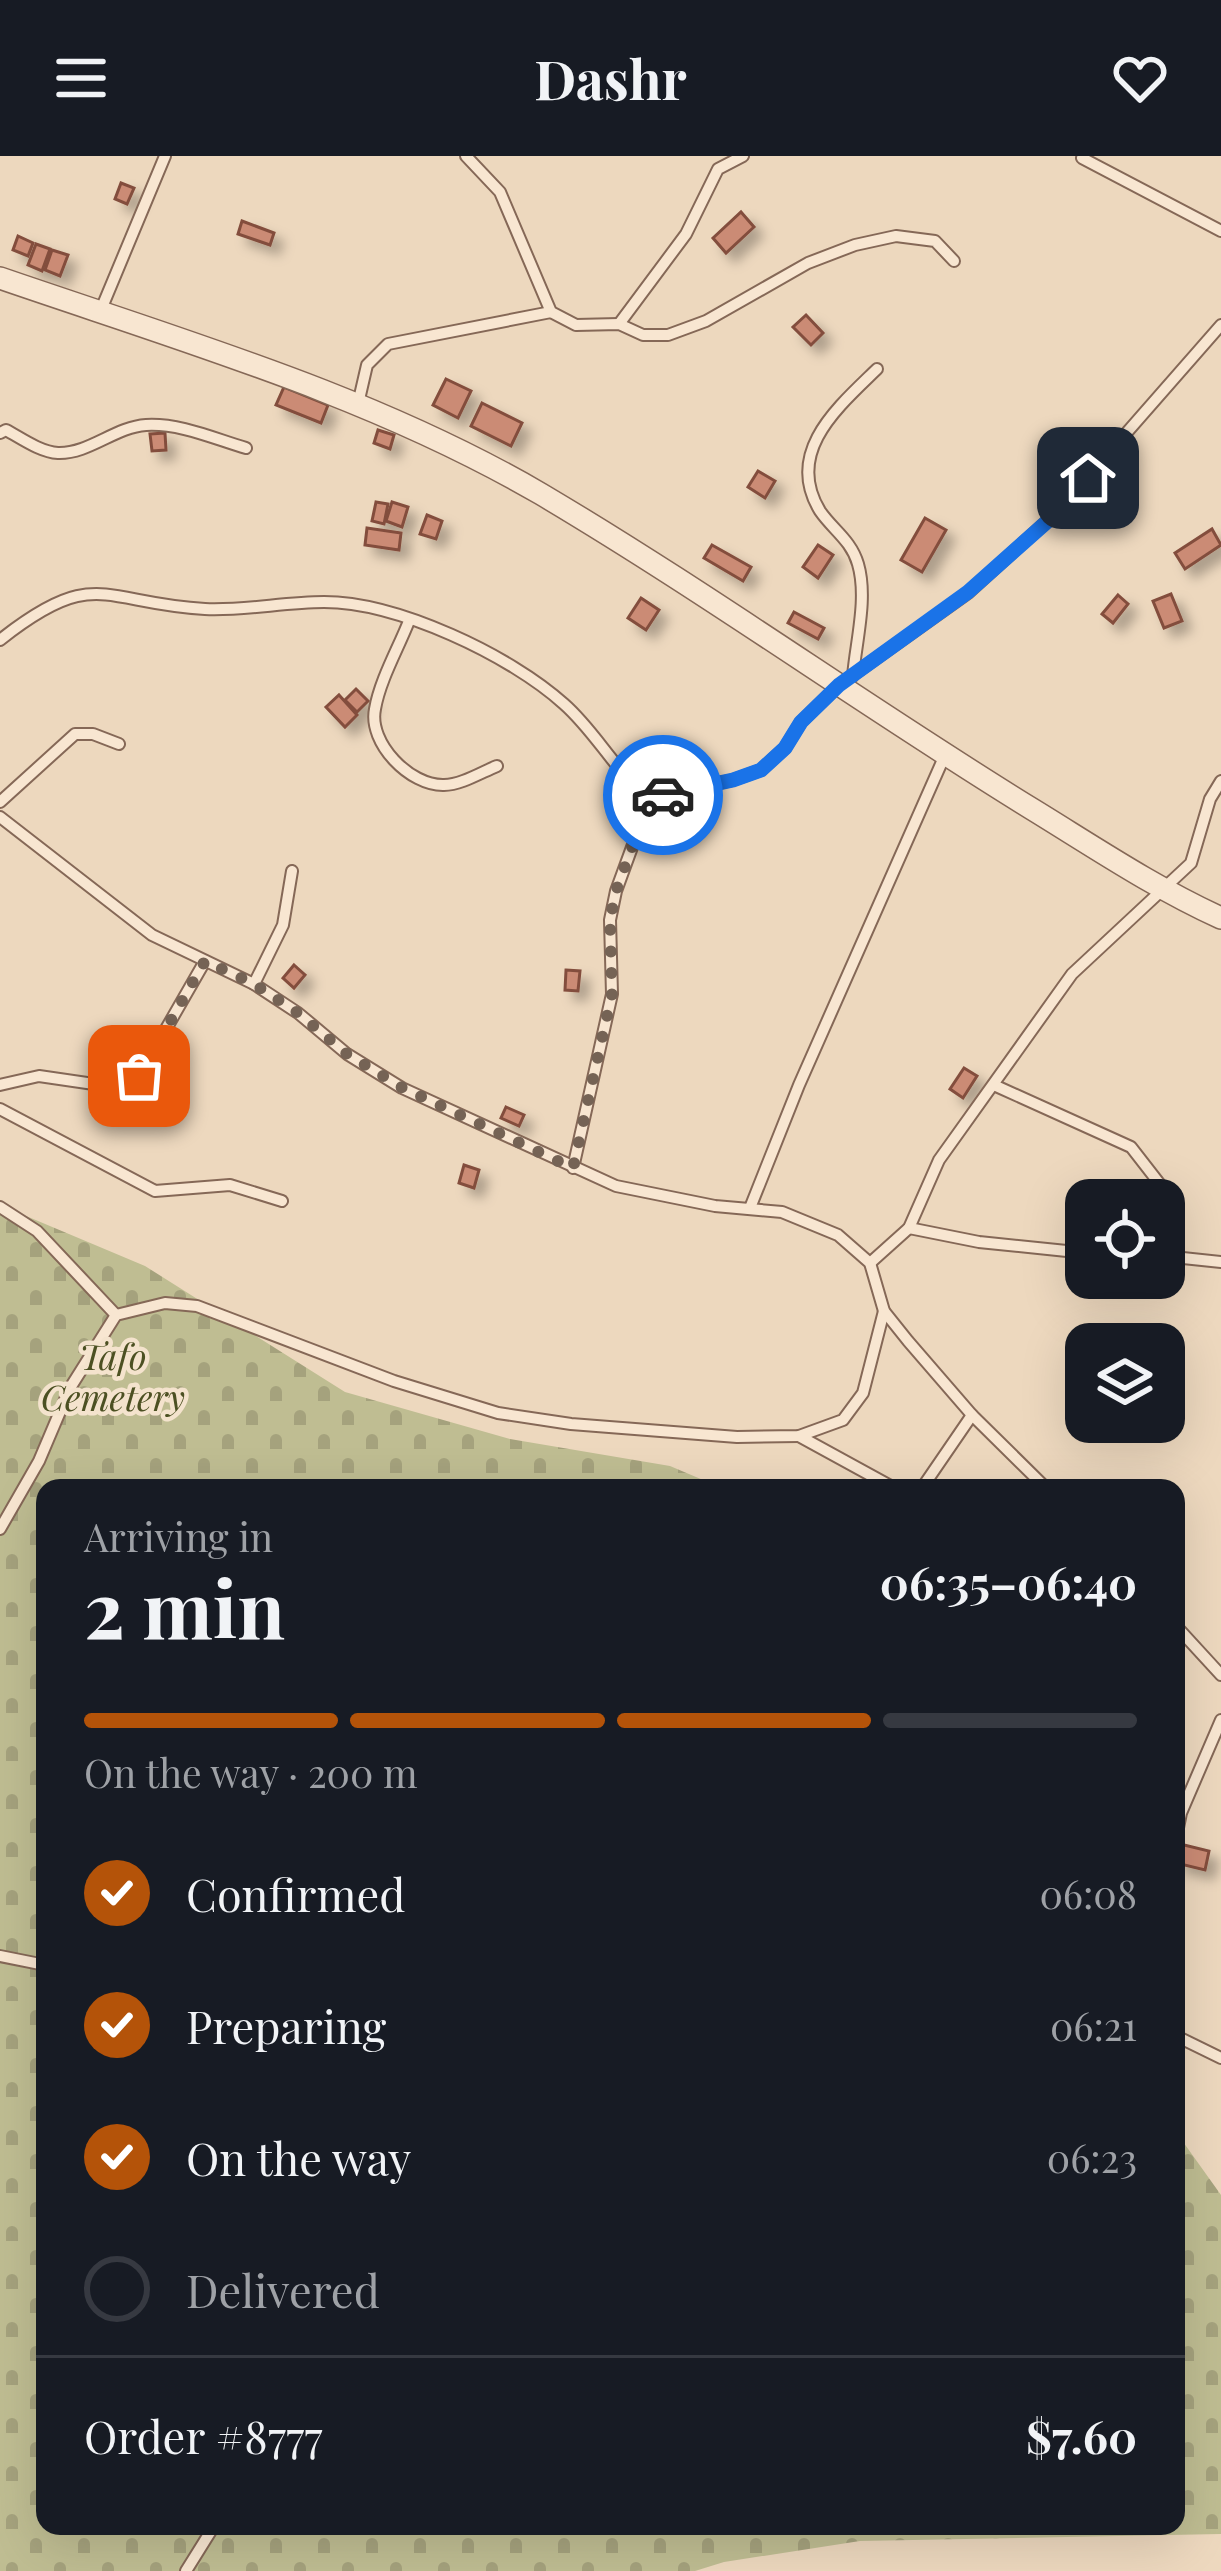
<!DOCTYPE html>
<html lang="en">
<head>
<meta charset="utf-8">
<style>
  body { margin:0; font-family:"Playfair Display",serif; background:#20242c; color:#f1f3f6; height:100vh; display:flex; flex-direction:column; font-size:45px; white-space:nowrap }
  * { box-sizing:border-box; margin:0 }
  p { font-size:39px; color:#9ea1a6 }
  .icon { flex:none; width:66px; height:66px; fill:none; stroke:currentColor; stroke-width:2; stroke-linecap:round; stroke-linejoin:round }
  .map { position:relative; flex:1; overflow:hidden }
  .details { position:absolute; left:36px; top:1323px; width:1149px; height:1056px; display:flex; flex-direction:column; background:#171b24; border-radius:24px; box-shadow:0 12px 48px #0002 }
  .details>* { flex:none }
  .tools { position:absolute; left:1065px; top:1023px; display:grid; gap:24px }
  .tools a { display:grid; place-items:center; width:120px; height:120px; border-radius:24px; background:#171b24; box-shadow:0 12px 48px #0002; font-size:60px }
  .pin { position:absolute; display:grid; place-items:center; width:102px; height:102px; color:#fff; margin:-51px; border-radius:24px; box-shadow:0 6px 18px #0006 }
  .courier { position:absolute; display:grid; place-items:center; width:120px; height:120px; margin:-60px; border:9px solid #1a73e8; border-radius:50%; background:#fff; color:#222; box-shadow:0 3px 15px #0007 }
  .head em { font-style:normal; font-weight:700 }
  .head div { display:flex; flex-direction:column-reverse }
  .head { display:flex; align-items:center; justify-content:space-between; height:204px; padding:0 48px }
  h1 { font-size:78px; font-weight:700; line-height:90px }
  .bar { display:grid; grid-template-columns:repeat(4,1fr); gap:18px 12px; align-content:center; height:144px; padding:0 48px }
  .bar i { height:15px; border-radius:9px; background:#363941 }
  .bar .active { background:#b45309 }
  .bar p { grid-column:span 4 }
  .line { display:flex; align-items:center; gap:30px; padding:0 48px; border-top:3px solid #363941 }
  .line div { flex:1 }
  ol { padding:0 48px; list-style:none }
  li { display:flex; align-items:center; gap:36px; height:132px }
  li p { margin-inline-start:auto }
  li .icon { padding:12px; border-radius:50%; background:#b45309; color:#fff; stroke-width:4 }
  li:last-child { color:#9ea1a6 }
  li i { width:66px; height:66px; border:6px solid #363941; border-radius:50% }
  header { display:flex; justify-content:space-between; align-items:center; height:156px; padding:0 48px; background:#171b24; font-size:54px; font-weight:700 }
  .map>svg:first-child { display:block }
  .cemetery { fill:url(#cemetery-stones) }
  .building { fill:#cb8b74; stroke:#834e3d; stroke-width:3; filter:url(#shadow) }
  .lines { fill:none; stroke-linecap:round; stroke-linejoin:round }
  .lane-casing { stroke:#856857; stroke-width:14 }
  .street-casing { stroke:#856857; stroke-width:24 }
  .lane { stroke:#f8e6d1; stroke-width:10 }
  .street { stroke:#f8e6d1; stroke-width:21 }
  .done { stroke:#756355; stroke-width:12; stroke-dasharray:0 21.6 }
  .route { stroke:#1a73e8; stroke-width:15 }
  .labels { text-anchor:middle; stroke-width:9; stroke-linejoin:round; paint-order:stroke }
  .park-label { font-size:36px; font-style:italic; fill:#4c5022; stroke:#f4e3cd }
</style>
</head>
<body>
<header><svg class="icon" aria-label="menu" viewBox="0 0 24 24"><path d="M4 6h16M4 12h16M4 18h16"/></svg>Dashr<svg class="icon" aria-label="heart" viewBox="0 0 24 24"><path d="M12 20l-8-8c-3-5 5-10 8-4 3-6 11-1 8 4z"/></svg></header>
<div class="map">
<svg width="1221" height="2415" viewBox="0 0 1221 2415">
  <defs>
    <pattern id="cemetery-stones" width="16" height="16" patternUnits="userSpaceOnUse" patternTransform="scale(3)"><rect width="16" height="16" fill="#bfbd92"/><path d="M2 7V4a2 2 0 0 1 4 0v3zM10 15v-3a2 2 0 0 1 4 0v3z" fill="#a5a27d"/></pattern>
    <filter id="shadow"><feDropShadow dx="9" dy="9" stdDeviation="6" flood-color="#0004"/></filter>
  </defs>
  <rect width="100%" height="100%" fill="#edd8be"/>
  <path class="cemetery" d="M0,1049L145,1110L345,1236L510,1283L670,1310L722,1332H45V2370H1176V1976L1221,2039V2378L860,2385L724,2406L695,2415H0Z"/>
  <g class="building">
    <path d="M121,27L134,32L127,48L115,43Z"/>
    <path d="M741,56L754,71L726,97L713,82Z"/>
    <path d="M242,65L274,77L270,89L238,78Z"/>
    <path d="M18,80L33,87L28,100L13,94Z"/>
    <path d="M36,88L50,93L42,115L28,109Z"/>
    <path d="M52,94L68,99L60,120L45,114Z"/>
    <path d="M806,159L823,177L811,189L793,171Z"/>
    <path d="M446,223L471,235L458,262L433,249Z"/>
    <path d="M284,231L328,249L321,267L276,249Z"/>
    <path d="M482,247L522,267L511,290L471,270Z"/>
    <path d="M378,274L394,279L390,293L374,287Z"/>
    <path d="M165,277L166,294L152,295L150,278Z"/>
    <path d="M758,315L775,325L765,342L748,331Z"/>
    <path d="M376,346L388,348L384,368L372,365Z"/>
    <path d="M392,346L408,351L402,371L386,365Z"/>
    <path d="M427,359L442,365L436,383L420,378Z"/>
    <path d="M925,362L946,374L922,416L901,404Z"/>
    <path d="M367,372L401,377L399,394L365,389Z"/>
    <path d="M1212,373L1221,389L1185,413L1175,397Z"/>
    <path d="M712,389L751,411L743,425L704,402Z"/>
    <path d="M818,389L833,399L818,422L803,411Z"/>
    <path d="M1171,438L1182,465L1164,472L1153,445Z"/>
    <path d="M1118,439L1128,448L1113,467L1102,458Z"/>
    <path d="M641,442L659,454L646,474L628,462Z"/>
    <path d="M794,456L824,472L818,483L788,467Z"/>
    <path d="M356,533L368,545L357,556L345,544Z"/>
    <path d="M339,539L357,559L345,571L326,551Z"/>
    <path d="M294,809L305,819L294,832L283,822Z"/>
    <path d="M566,814L580,815L578,835L565,834Z"/>
    <path d="M964,912L977,920L963,942L950,933Z"/>
    <path d="M506,951L524,959L519,970L501,962Z"/>
    <path d="M464,1009L479,1014L474,1032L459,1027Z"/>
    <path d="M1180,1688L1209,1695L1205,1714L1176,1707Z"/>
  </g>
  <g class="lines">
    <defs>
      <g id="lane">
        <path d="M466,0L500,36L551,156L576,169L619,168L643,179H668L706,165L808,107L855,89L896,80L935,85L954,105"/>
        <path d="M1082,2L1221,75"/>
        <path d="M100,156L165,0"/>
        <path d="M619,168L686,78L718,13L743,0"/>
        <path d="M358,248L367,209L388,188L551,156"/>
        <path d="M0,277L6,274C21,282 40,296 58,297C89,298 115,271 146,269C180,267 215,283 246,292"/>
        <path d="M409,465C398,493 380,524 375,553C368,587 410,630 444,629C461,629 482,616 497,610"/>
        <path d="M0,484C95,409 102,447 205,453C244,455 284,446 324,446C397,446 510,499 564,548C597,577 615,616 650,642"/>
        <path d="M853,520C856,485 868,442 858,408C851,384 833,374 820,355C784,296 838,251 877,213"/>
        <path d="M650,642L733,624L761,614L785,592L801,566L839,529L968,437L1058,355L1221,169"/>
        <path d="M0,646L75,578H93L119,588"/>
        <path d="M0,661L152,779L254,828L298,857L347,898L402,932L616,1030L715,1050L782,1056L838,1079L870,1107L884,1155L908,1185L972,1259L1046,1332"/>
        <path d="M254,828L283,769L292,715"/>
        <path d="M0,929L39,920L128,933L139,920L205,805"/>
        <path d="M996,930L1131,991L1159,1027L1176,1099"/>
        <path d="M0,953L155,1035L230,1029L282,1045"/>
        <path d="M573,1012L612,838L610,764L616,735L650,642"/>
        <path d="M0,1051L37,1075L116,1159"/>
        <path d="M750,1052L799,929L945,599"/>
        <path d="M909,1072L979,1086L1086,1097"/>
        <path d="M1164,1100L1221,1106"/>
        <path d="M870,1107L909,1072L939,1004L1072,818L1191,707L1210,643L1221,625"/>
        <path d="M799,1280L894,1332"/>
        <path d="M922,1332L972,1259"/>
        <path d="M0,1373L39,1305L70,1232L116,1159L165,1147L197,1150L394,1225L498,1257L571,1268L737,1281L799,1280L843,1264L863,1237L884,1155"/>
        <path d="M1176,1470L1221,1519"/>
        <path d="M1176,1682L1181,1657L1221,1564"/>
        <path d="M0,1800L45,1809"/>
        <path d="M1176,1880L1221,1902"/>
        <path d="M186,2415L214,2370"/>
      </g>
      <path id="street" d="M0,122C183,185 373,240 541,338C708,437 866,551 1032,653C1094,691 1155,732 1221,762"/>
    </defs>
    <use href="#lane" class="lane-casing"/>
    <use href="#street" class="street-casing"/>
    <use href="#lane" class="lane"/>
    <use href="#street" class="street"/>
  </g>
  <g class="lines">
    <path class="done" d="M139,920L205,805L254,828L298,857L347,898L403,932L573,1012L612,838L610,764L616,735L650,642L663,639"/>
    <path class="route" d="M663,639L733,624L761,614L785,592L801,566L839,529L968,436L1058,356L1088,322"/>
  </g>
  <g class="labels">
    <g class="park-label">
      <text x="113" y="1214">Tafo<tspan x="113" dy="41">Cemetery</tspan></text>
    </g>
  </g>
</svg>
<div class="tools">
<a><svg class="icon" aria-label="locate" viewBox="0 0 24 24"><circle cx="12" cy="12" r="6"/><path d="M12 2v4M12 18v4M2 12h4M18 12h4"/></svg></a>
<a><svg class="icon" aria-label="layers" viewBox="0 0 24 24"><path d="M12 4l9 5-9 5-9-5zM3 14l9 5 9-5"/></svg></a>
</div>
<div class="pin" style="left:139px;top:920px;background:#ea580c"><svg class="icon" aria-label="bag" viewBox="0 0 24 24"><path d="M5 8h14l-1 12H6zM9 8a3 3 0 0 1 6 0"/></svg></div>
<div class="pin" style="left:1088px;top:322px;background:#1f2937"><svg class="icon" aria-label="home" viewBox="0 0 24 24"><path d="M3 11l9-7 9 7M6 9v11h12V9"/></svg></div>
<div class="courier" style="left:663px;top:639px"><svg class="icon" aria-label="car" viewBox="0 0 24 24"><path d="M5 17H2v-5l4-1 3-4h7l3 4 3 1v5h-3M9 17h6M6 11h13"/><circle cx="7" cy="17" r="2"/><circle cx="17" cy="17" r="2"/></svg></div>
<section class="details">
<div class="head"><div><h1>2 min</h1><p>Arriving in</p></div><em>06:35–06:40</em></div>
<div class="bar"><i class="active"></i><i class="active"></i><i class="active"></i><i></i><p>On the way · 200 m</p></div>
<ol>
<li><svg class="icon" aria-label="check" viewBox="0 0 24 24"><path d="M5 12l5 5 9-10"/></svg>Confirmed<p>06:08</p></li>
<li><svg class="icon" aria-label="check" viewBox="0 0 24 24"><path d="M5 12l5 5 9-10"/></svg>Preparing<p>06:21</p></li>
<li><svg class="icon" aria-label="check" viewBox="0 0 24 24"><path d="M5 12l5 5 9-10"/></svg>On the way<p>06:23</p></li>
<li><i></i>Delivered</li>
</ol>
<div class="line" style="height:156px"><div>Order #8777</div><b>$7.60</b></div>
</section>
</div>
</body>
</html>
